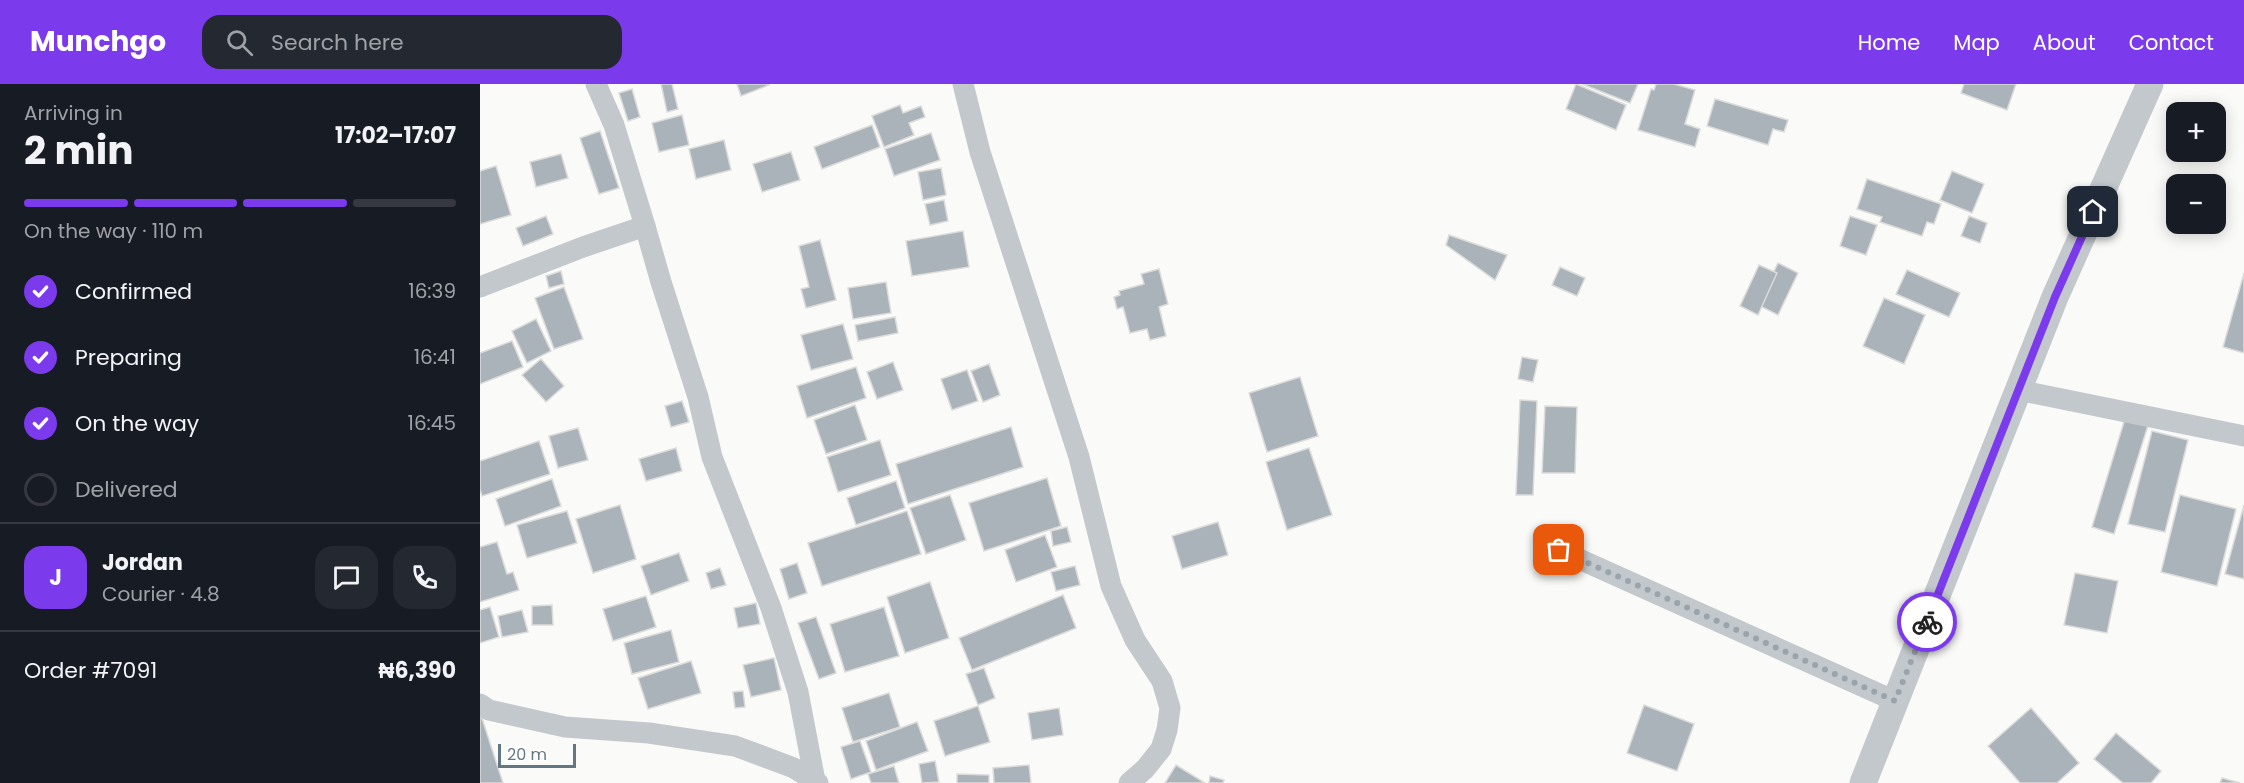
<!DOCTYPE html>
<html lang="en">
<head>
<meta charset="utf-8">
<style>
  body { margin:0; font-family:Poppins,sans-serif; background:#242831; color:#f1f3f6; height:100vh; display:flex; flex-direction:column; font-size:22px; white-space:nowrap }
  * { box-sizing:border-box; margin:0 }
  p { font-size:20px; color:#9ea1a6 }
  .icon { flex:none; width:33px; height:33px; fill:none; stroke:currentColor; stroke-width:2; stroke-linecap:round; stroke-linejoin:round }
  .map { position:relative; flex:1; overflow:hidden }
  .drawer { display:flex; flex-direction:column; background:#171b24; width:480px }
  .drawer>* { flex:none }
  .buttons { position:absolute; left:1686px; top:18px; display:grid; gap:12px }
  .buttons a { display:grid; place-items:center; width:60px; height:60px; border-radius:12px; background:#171b24; box-shadow:0 3px 15px #0003; font-size:30px }
  .scale { position:absolute; left:18px; bottom:15px; width:78px; box-sizing:border-box; padding-left:6px; border:3px solid #657683; border-top:0; font-size:16px; line-height:21px; white-space:nowrap; color:#657683; -webkit-text-stroke:4px #fff; paint-order:stroke }
  .pin { position:absolute; display:grid; place-items:center; width:51px; height:51px; color:#fff; margin:-26px; border-radius:12px; box-shadow:0 3px 9px #0006 }
  .courier { position:absolute; display:grid; place-items:center; width:60px; height:60px; margin:-30px; border:4px solid #7c3aed; border-radius:50%; background:#fff; color:#222; box-shadow:0 2px 8px #0007 }
  .summary em { font-style:normal; font-weight:700 }
  .summary div { display:flex; flex-direction:column-reverse }
  .summary { display:flex; align-items:center; justify-content:space-between; height:102px; padding:0 24px }
  h1 { font-size:39px; font-weight:700; line-height:45px }
  .bar { display:grid; grid-template-columns:repeat(4,1fr); gap:9px 6px; align-content:center; height:72px; padding:0 24px }
  .bar i { height:8px; border-radius:4px; background:#363941 }
  .bar .current { background:#7c3aed }
  .bar p { grid-column:span 4 }
  .line { display:flex; align-items:center; gap:15px; padding:0 24px; border-top:2px solid #363941 }
  .line div { flex:1 }
  .round { display:grid; place-items:center; flex:none; width:63px; height:63px; border-radius:18px; background:#242831 }
  ol { padding:0 24px; list-style:none }
  li { display:flex; align-items:center; gap:18px; height:66px }
  li p { margin-inline-start:auto }
  li .icon { padding:6px; border-radius:50%; background:#7c3aed; color:#fff; stroke-width:4 }
  li:last-child { color:#9ea1a6 }
  li i { width:33px; height:33px; border:3px solid #363941; border-radius:50% }
  header { display:flex; align-items:center; gap:36px; box-sizing:border-box; height:84px; padding:0 30px; background:#7c3aed; color:#fff }
  header strong { font-size:28px }
  nav { display:flex; gap:33px; margin-inline-start:auto; font-size:21px }
  .search { width:420px; height:54px; background:#242831; display:flex; align-items:center; gap:15px; box-sizing:border-box; padding:0 21px; border-radius:18px; color:#9ea1a6; font-size:22px }
  main { display:flex; flex:1; min-height:0 }
  .map>svg:first-child { display:block }
  .building { fill:#aab3b9; stroke:#dcdcda; stroke-width:1.5 }
  .lines { fill:none; stroke-linecap:round; stroke-linejoin:round }
  .minor { stroke:#c3c8cc; stroke-width:21 }
  .tertiary { stroke:#c3c8cc; stroke-width:27 }
  .done { stroke:#99a4ac; stroke-width:6; stroke-dasharray:0 10.8 }
  .route { stroke:#7c3aed; stroke-width:8 }
</style>
</head>
<body>
<header>
<strong>Munchgo</strong>
<div class="search"><svg class="icon" aria-label="search" viewBox="0 0 24 24"><circle cx="10" cy="10" r="6"/><path d="M15 15l6 6"/></svg>Search here</div>
<nav><a>Home</a><a>Map</a><a>About</a><a>Contact</a></nav>
</header>
<main>
<section class="drawer">
<div class="summary"><div><h1>2 min</h1><p>Arriving in</p></div><em>17:02–17:07</em></div>
<div class="bar"><i class="current"></i><i class="current"></i><i class="current"></i><i></i><p>On the way · 110 m</p></div>
<ol>
<li><svg class="icon" aria-label="check" viewBox="0 0 24 24"><path d="M5 12l5 5 9-10"/></svg>Confirmed<p>16:39</p></li>
<li><svg class="icon" aria-label="check" viewBox="0 0 24 24"><path d="M5 12l5 5 9-10"/></svg>Preparing<p>16:41</p></li>
<li><svg class="icon" aria-label="check" viewBox="0 0 24 24"><path d="M5 12l5 5 9-10"/></svg>On the way<p>16:45</p></li>
<li><i></i>Delivered</li>
</ol>
<div class="line" style="height:108px"><b class="round" style="background:#7c3aed;color:#fff">J</b><div><b>Jordan</b><p>Courier · 4.8</p></div><a class="round"><svg class="icon" aria-label="chat" viewBox="0 0 24 24"><path d="M4 5h16v11H9l-5 4z"/></svg></a><a class="round"><svg class="icon" aria-label="phone" viewBox="0 0 24 24"><path d="M5 4h4l2 5-3 2q2 4 5 5l2-3 5 2v4C11 20 4 13 5 4z"/></svg></a></div>
<div class="line" style="height:78px"><div>Order #7091</div><b>₦6,390</b></div>
</section>
<div class="map">
<svg width="1764" height="699" viewBox="0 0 1764 699">
  <rect width="100%" height="100%" fill="#fafaf8"/>
  <g class="building">
    <path d="M181,0H192L198,25L187,28Z"/>
    <path d="M257,0H288L289,1L261,12Z"/>
    <path d="M1096,0L1146,21L1136,46L1086,25Z"/>
    <path d="M1102,0H1158L1150,19Z"/>
    <path d="M1176,0H1194L1215,6L1205,40L1220,45L1215,63L1158,46L1171,5L1174,6Z"/>
    <path d="M1484,0H1536L1527,26L1481,9Z"/>
    <path d="M152,5L160,33L148,37L139,9Z"/>
    <path d="M1235,15L1308,36L1304,48L1293,45L1288,61L1227,42Z"/>
    <path d="M420,21L423,29L441,22L445,33L429,39L434,51L404,63L392,32Z"/>
    <path d="M202,31L209,61L179,68L172,39Z"/>
    <path d="M392,41L400,63L342,85L334,63Z"/>
    <path d="M120,47L139,104L119,110L100,54Z"/>
    <path d="M451,49L460,76L414,92L405,65Z"/>
    <path d="M244,56L251,86L216,95L209,65Z"/>
    <path d="M311,68L320,96L282,108L273,80Z"/>
    <path d="M81,70L88,94L56,103L50,78Z"/>
    <path d="M16,82L31,131L0,140V87Z"/>
    <path d="M461,84L466,111L443,116L438,88Z"/>
    <path d="M1472,87L1504,100L1492,129L1460,116Z"/>
    <path d="M1387,95L1461,120L1454,140L1447,138L1442,152L1400,138L1402,133L1377,125Z"/>
    <path d="M464,116L468,137L450,141L445,120Z"/>
    <path d="M66,132L73,150L43,162L36,144Z"/>
    <path d="M1370,132L1397,141L1386,171L1360,162Z"/>
    <path d="M1489,132L1507,139L1500,159L1481,152Z"/>
    <path d="M483,147L489,183L432,192L426,157Z"/>
    <path d="M969,151L1027,171L1015,196L966,161Z"/>
    <path d="M340,156L356,216L326,224L321,205L329,203L319,162Z"/>
    <path d="M1298,179L1318,189L1298,231L1278,221Z"/>
    <path d="M1279,181L1297,189L1278,231L1260,222Z"/>
    <path d="M1080,183L1105,194L1097,212L1072,201Z"/>
    <path d="M679,185L688,220L679,223L686,252L670,256L667,245L650,249L643,223L637,225L634,213L640,211L639,207L664,200L661,190Z"/>
    <path d="M1427,186L1480,209L1469,233L1416,210Z"/>
    <path d="M81,187L84,200L69,204L66,192Z"/>
    <path d="M1764,189V269L1743,263Z"/>
    <path d="M406,198L411,229L373,235L368,204Z"/>
    <path d="M84,203L103,255L74,265L55,214Z"/>
    <path d="M1404,214L1445,231L1424,280L1383,262Z"/>
    <path d="M415,233L418,249L378,257L375,241Z"/>
    <path d="M56,235L71,267L47,279L32,247Z"/>
    <path d="M363,240L373,275L331,286L321,251Z"/>
    <path d="M32,257L43,283L0,300V269Z"/>
    <path d="M1042,273L1058,276L1053,298L1038,295Z"/>
    <path d="M61,275L84,302L66,318L42,291Z"/>
    <path d="M413,278L423,306L397,315L387,288Z"/>
    <path d="M509,280L520,311L503,318L491,287Z"/>
    <path d="M376,283L386,314L327,334L317,302Z"/>
    <path d="M487,286L498,317L472,326L461,295Z"/>
    <path d="M820,293L838,352L787,368L769,309Z"/>
    <path d="M1040,316L1057,317L1053,411H1036Z"/>
    <path d="M202,317L209,338L191,343L185,322Z"/>
    <path d="M375,321L387,356L346,370L334,336Z"/>
    <path d="M1065,322L1097,323L1095,389H1062Z"/>
    <path d="M1647,328L1670,335L1634,450L1612,443Z"/>
    <path d="M531,343L543,383L428,420L416,380Z"/>
    <path d="M98,344L108,376L78,384L69,352Z"/>
    <path d="M1672,347L1708,356L1685,448L1648,440Z"/>
    <path d="M400,356L411,391L358,408L347,373Z"/>
    <path d="M59,357L70,390L2,412L0,405V377Z"/>
    <path d="M196,364L202,387L166,397L159,375Z"/>
    <path d="M829,364L852,431L807,446L786,378Z"/>
    <path d="M567,394L581,442L504,467L489,419Z"/>
    <path d="M72,395L81,422L25,442L16,415Z"/>
    <path d="M416,397L425,424L376,441L367,414Z"/>
    <path d="M470,411L486,456L446,470L430,424Z"/>
    <path d="M1700,411L1756,425L1737,502L1681,488Z"/>
    <path d="M140,421L156,475L113,489L96,435Z"/>
    <path d="M1764,421V495L1745,490Z"/>
    <path d="M87,427L97,459L47,474L37,441Z"/>
    <path d="M427,427L441,470L342,502L328,459Z"/>
    <path d="M738,438L748,471L702,485L692,452Z"/>
    <path d="M587,443L591,458L573,462L571,447Z"/>
    <path d="M565,451L577,483L536,498L525,466Z"/>
    <path d="M17,458L27,490L33,488L39,506L0,518V463Z"/>
    <path d="M199,469L209,497L171,511L161,482Z"/>
    <path d="M317,479L327,509L309,515L300,485Z"/>
    <path d="M595,482L600,501L576,507L571,488Z"/>
    <path d="M240,484L246,501L231,505L226,489Z"/>
    <path d="M1595,489L1638,497L1627,549L1584,541Z"/>
    <path d="M450,498L469,554L425,569L407,513Z"/>
    <path d="M583,511L596,544L492,586L479,554Z"/>
    <path d="M166,512L176,543L133,557L123,525Z"/>
    <path d="M276,519L280,540L258,544L254,524Z"/>
    <path d="M72,521L73,541H52V522Z"/>
    <path d="M10,523L19,553L0,559V526Z"/>
    <path d="M404,523L419,572L365,588L350,540Z"/>
    <path d="M42,526L48,548L22,553L18,532Z"/>
    <path d="M336,533L356,589L339,595L318,539Z"/>
    <path d="M191,546L199,578L152,590L144,559Z"/>
    <path d="M294,574L301,606L271,613L263,581Z"/>
    <path d="M211,577L221,609L168,625L158,594Z"/>
    <path d="M504,584L515,614L498,621L486,590Z"/>
    <path d="M263,607L265,623L255,624L253,608Z"/>
    <path d="M409,609L420,643L373,658L362,624Z"/>
    <path d="M1164,621L1214,640L1197,687L1147,669Z"/>
    <path d="M498,622L510,658L465,672L454,637Z"/>
    <path d="M579,624L583,651L552,656L548,629Z"/>
    <path d="M1551,624L1599,679L1577,699H1540L1508,662Z"/>
    <path d="M0,628L23,699H0Z"/>
    <path d="M437,638L448,667L396,686L386,657Z"/>
    <path d="M1636,649L1681,687L1671,699H1643L1614,675Z"/>
    <path d="M380,657L391,688L371,695L361,663Z"/>
    <path d="M455,677L459,698L442,699L439,680Z"/>
    <path d="M549,681L551,699H514L513,684Z"/>
    <path d="M696,681L725,699H685Z"/>
    <path d="M414,682L419,699H391L388,690Z"/>
    <path d="M477,690L509,691V699H477Z"/>
    <path d="M730,692L744,696L743,699H729Z"/>
    <path d="M1742,694L1760,699H1740Z"/>
  </g>
  <g class="lines">
    <g class="minor">
      <path d="M116,0L134,41L165,142L181,198L218,313L232,373L291,524L318,608L335,697"/>
      <path d="M483,0L500,68L599,373L631,502L655,556L682,597L690,624L687,646L681,665L665,685L649,699"/>
      <path d="M0,203L103,163L165,142"/>
      <path d="M1538,306L1764,352"/>
      <path d="M1079,466L1415,617"/>
      <path d="M0,620L9,626L85,643L169,649L255,662L314,684L338,699"/>
    </g>
    <path class="tertiary" d="M1383,699L1575,213L1670,0"/>
  </g>
  <g class="lines">
    <path class="done" d="M1079,466L1415,617L1447,538"/>
    <path class="route" d="M1447,538L1575,213L1613,128"/>
  </g>
</svg>
<div class="buttons">
<a>+</a>
<a>−</a>
</div>
<div class="scale">20 m</div>
<div class="pin" style="left:1079px;top:466px;background:#ea580c"><svg class="icon" aria-label="bag" viewBox="0 0 24 24"><path d="M5 8h14l-1 12H6zM9 8a3 3 0 0 1 6 0"/></svg></div>
<div class="pin" style="left:1613px;top:128px;background:#1f2937"><svg class="icon" aria-label="home" viewBox="0 0 24 24"><path d="M3 11l9-7 9 7M6 9v11h12V9"/></svg></div>
<div class="courier" style="left:1447px;top:538px"><svg class="icon" aria-label="bike" viewBox="0 0 24 24"><circle cx="6" cy="16" r="4"/><circle cx="18" cy="16" r="4"/><path d="M6 16l4-8h5l3 8M10 8l3 8H6M13 5h3"/></svg></div>
</div>
</main>
</body>
</html>
